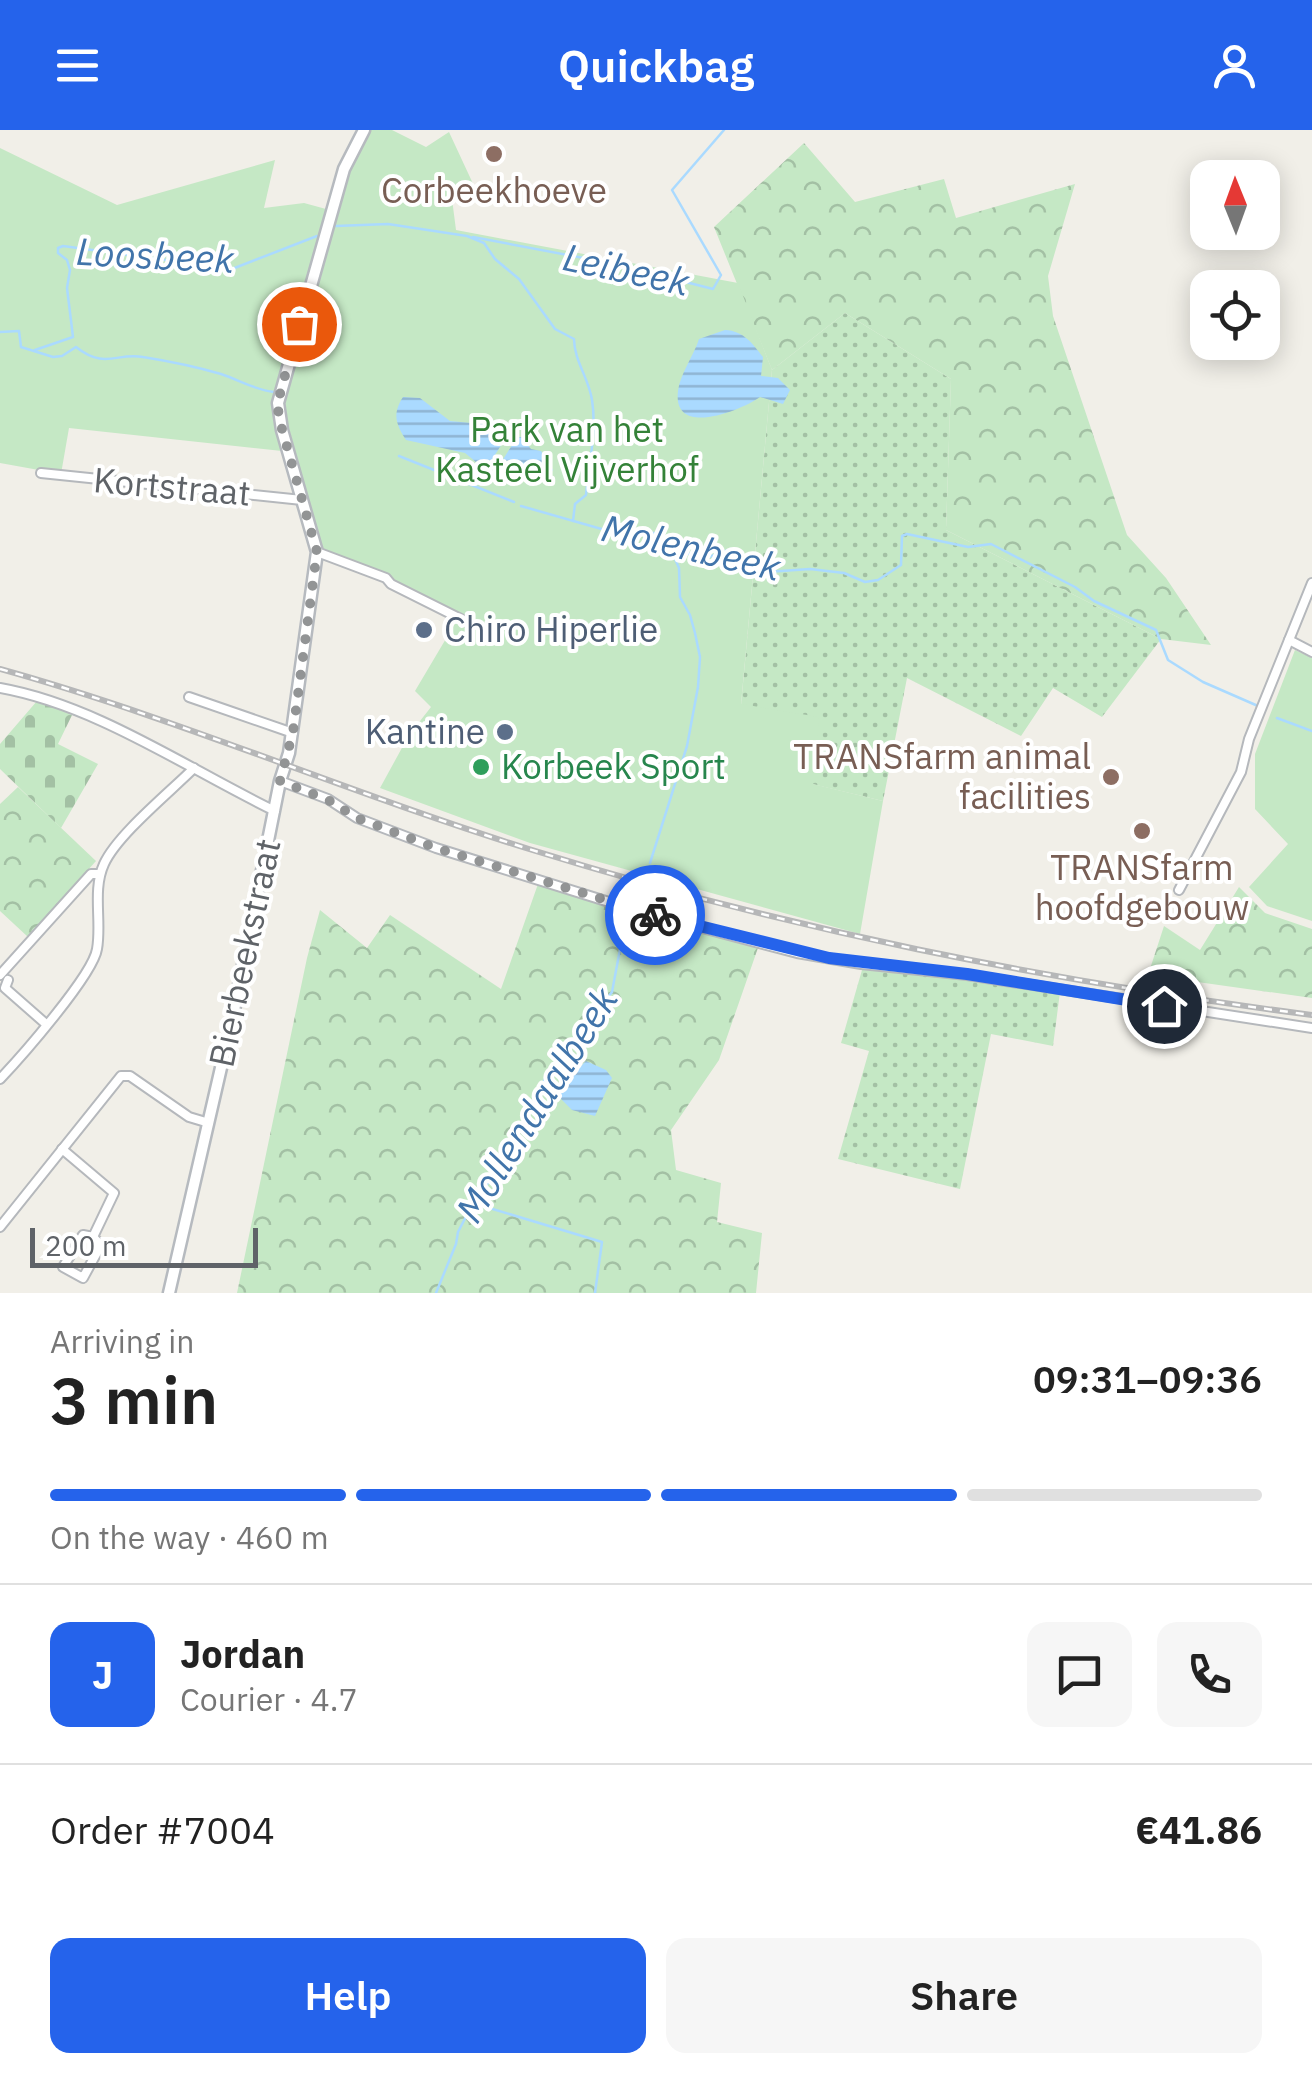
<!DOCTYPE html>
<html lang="en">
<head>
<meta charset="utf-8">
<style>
  body { margin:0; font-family:"IBM Plex Sans",sans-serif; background:#f6f6f6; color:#222; height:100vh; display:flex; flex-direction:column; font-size:38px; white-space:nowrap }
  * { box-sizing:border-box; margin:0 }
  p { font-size:32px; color:#767676 }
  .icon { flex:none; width:55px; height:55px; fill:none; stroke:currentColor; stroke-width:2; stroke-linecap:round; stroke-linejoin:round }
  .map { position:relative; height:1163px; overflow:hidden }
  .drawer { display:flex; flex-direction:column; background:#fff; flex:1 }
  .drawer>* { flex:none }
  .needle { width:65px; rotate:359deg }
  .buttons { position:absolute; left:1190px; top:30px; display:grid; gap:20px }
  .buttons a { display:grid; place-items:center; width:90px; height:90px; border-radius:20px; background:#fff; box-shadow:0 5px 25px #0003; font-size:50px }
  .scale { position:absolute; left:30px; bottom:25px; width:228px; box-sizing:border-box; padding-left:10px; border:5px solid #5f6368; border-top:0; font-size:28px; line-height:35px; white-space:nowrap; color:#5f6368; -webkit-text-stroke:8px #fff; paint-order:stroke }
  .pin { position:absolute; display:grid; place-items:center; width:85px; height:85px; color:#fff; margin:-42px; border:5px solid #fff; border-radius:50%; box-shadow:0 2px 10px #0007 }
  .courier { position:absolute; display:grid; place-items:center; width:100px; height:100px; margin:-50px; border:8px solid #2563eb; border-radius:50%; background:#fff; color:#222; box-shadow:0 2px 12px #0007 }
  .head em { font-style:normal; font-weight:600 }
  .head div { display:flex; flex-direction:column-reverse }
  .head { display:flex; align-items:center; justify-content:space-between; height:170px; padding:0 50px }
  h1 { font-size:65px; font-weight:600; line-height:75px }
  .bar { display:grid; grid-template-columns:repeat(4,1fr); gap:15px 10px; align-content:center; height:120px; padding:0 50px }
  .bar i { height:12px; border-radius:8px; background:#e0e0e0 }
  .bar .selected { background:#2563eb }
  .bar p { grid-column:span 4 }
  .line { display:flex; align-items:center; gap:25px; padding:0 50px; border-top:2px solid #e0e0e0 }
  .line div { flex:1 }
  .round { display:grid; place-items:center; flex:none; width:105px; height:105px; border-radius:20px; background:#f6f6f6 }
  .cta { display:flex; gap:20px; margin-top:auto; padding:20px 50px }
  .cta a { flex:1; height:115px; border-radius:20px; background:#2563eb; color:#fff; font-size:40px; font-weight:600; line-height:115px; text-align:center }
  .cta a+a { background:#f6f6f6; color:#222 }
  header { display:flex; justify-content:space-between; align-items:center; height:130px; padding:0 50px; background:#2563eb; color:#fff; font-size:45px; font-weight:600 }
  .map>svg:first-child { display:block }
  .grass { fill:url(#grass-dots) }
  .forest { fill:url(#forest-crowns) }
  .cemetery { fill:url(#cemetery-stones) }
  .park { fill:#c5e8c5 }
  .water { fill:url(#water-rules) }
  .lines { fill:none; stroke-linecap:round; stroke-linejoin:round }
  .stream { stroke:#aadaff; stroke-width:2.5 }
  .street-casing { stroke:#b5b8bc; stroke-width:12 }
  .secondary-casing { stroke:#b6babf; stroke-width:15 }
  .street { stroke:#fff; stroke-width:8 }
  .secondary { stroke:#fff; stroke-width:10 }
  .rail-casing { stroke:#b6b7b8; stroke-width:6 }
  .rail { stroke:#fff; stroke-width:2.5; stroke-dasharray:8; stroke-linecap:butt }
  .done { stroke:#929495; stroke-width:10; stroke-dasharray:0 18 }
  .route { stroke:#2563eb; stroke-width:12 }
  .education-dot { fill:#8d6e63; stroke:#fff; stroke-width:4 }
  .service-dot { fill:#5c6f8a; stroke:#fff; stroke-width:4 }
  .leisure-dot { fill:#2e9e5b; stroke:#fff; stroke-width:4 }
  .labels { text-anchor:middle; stroke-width:8; stroke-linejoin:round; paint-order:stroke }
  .education-label { font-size:35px; fill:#785e54; stroke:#fff }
  .park-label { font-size:35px; fill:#348238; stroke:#fff }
  .street-label { font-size:35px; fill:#5f6368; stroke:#fff }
  .service-label { font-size:35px; fill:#4e5e75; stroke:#fff; text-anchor:start }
  .leisure-label { font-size:35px; fill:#27864d; stroke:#fff; text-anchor:start }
  .water-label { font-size:38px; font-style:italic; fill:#4174aa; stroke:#fff }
</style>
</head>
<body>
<header><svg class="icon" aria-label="menu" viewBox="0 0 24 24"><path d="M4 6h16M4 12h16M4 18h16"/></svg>Quickbag<svg class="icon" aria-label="person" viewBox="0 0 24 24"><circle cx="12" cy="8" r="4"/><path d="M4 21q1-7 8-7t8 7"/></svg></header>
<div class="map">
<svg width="1312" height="1163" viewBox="0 0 1312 1163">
  <defs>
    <pattern id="grass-dots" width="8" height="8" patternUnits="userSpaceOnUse" patternTransform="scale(2.5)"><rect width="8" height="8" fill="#c5e8c5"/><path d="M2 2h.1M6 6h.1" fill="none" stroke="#a3c0a4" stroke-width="1.8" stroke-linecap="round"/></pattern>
    <pattern id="forest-crowns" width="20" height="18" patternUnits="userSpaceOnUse" patternTransform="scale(2.5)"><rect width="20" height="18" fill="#c5e8c5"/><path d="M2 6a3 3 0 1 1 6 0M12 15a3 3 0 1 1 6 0" fill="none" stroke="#a3c0a4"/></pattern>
    <pattern id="cemetery-stones" width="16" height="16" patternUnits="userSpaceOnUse" patternTransform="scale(2.5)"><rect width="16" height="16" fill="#c5e8c5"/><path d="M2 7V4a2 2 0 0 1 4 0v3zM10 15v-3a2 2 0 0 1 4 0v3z" fill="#a3c0a4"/></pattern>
    <pattern id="water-rules" width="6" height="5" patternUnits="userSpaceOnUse" patternTransform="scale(2.5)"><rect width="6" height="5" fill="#aadaff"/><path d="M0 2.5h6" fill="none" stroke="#8eb4d2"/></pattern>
  </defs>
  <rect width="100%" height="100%" fill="#f1efe8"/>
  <g class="grass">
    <path d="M845,183L951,249L946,400L1161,509L1102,587L1053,558L1021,606L907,548L883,671L812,654L741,575L772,240Z"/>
    <path d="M867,835L1060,862L1053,916L991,904L960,1059L838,1029L869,921L841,913L862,840Z"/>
  </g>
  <g class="forest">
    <path d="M804,13L855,72L944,49L956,88L1075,54L1048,146L1053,186L1127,405L1166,448L1211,515L1161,509L946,400L951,249L845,183L772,240L714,97Z"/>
    <path d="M18,657L96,731L28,807L0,781V674Z"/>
    <path d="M538,754L759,815L719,930L671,1000L676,1040L721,1053L717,1092L762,1103L756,1163H237L307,828L320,780L367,818L390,785L501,859Z"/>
    <path d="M1239,757L1265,783L1312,799V868L1148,845L1164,796L1200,820Z"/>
  </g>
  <path class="cemetery" d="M37,571L73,583L58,614L98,634L61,698L0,639V614Z"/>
  <g class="park">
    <path d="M371,0H392L426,17L449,2L475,58L452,69L456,100L738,153L772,240L741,574L819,587L813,654L883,671L860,804L530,713L380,658L409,605L431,577L415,561L460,485L323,422L283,277L352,28Z"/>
    <path d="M0,18L117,75L275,30L264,78L304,73L326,79L273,270V289L282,321L69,298L61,344L0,333Z"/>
    <path d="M1295,520L1312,528V791L1267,776L1249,757L1288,714L1255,679V624Z"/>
  </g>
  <g class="water">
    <path d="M725,200C744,201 752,213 763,227L761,246L778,248L790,260L783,274L760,267C742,280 672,309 678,261C680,244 694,225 699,209Z"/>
    <path d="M403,267L420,268L450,291L493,295L505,309L488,336L482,337L465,323L406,310C396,294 392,284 403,267Z"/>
    <path d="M517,307H522L531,319L541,321L553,340L545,348C528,349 520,342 514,329L506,331L501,341L497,339Z"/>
    <path d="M586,931L606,940L612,948L595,986L572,980L559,967L568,949Z"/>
  </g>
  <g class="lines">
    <g class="stream">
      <path d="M336,96L388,94L467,106L484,113L495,129L519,149L555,199L574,209C574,230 589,249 592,270C597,300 589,335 586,365L575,374L573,391"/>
      <path d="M473,107L615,134L713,159L721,145L672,60L724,0"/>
      <path d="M0,202L19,201L21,217L53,227L62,226L76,217C105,240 117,222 143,227C168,231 197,237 221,244C239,250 255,260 274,262"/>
      <path d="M35,220L73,207L67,158L70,140L67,130L58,123V118L63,116L232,139L317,106"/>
      <path d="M399,326L514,372"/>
      <path d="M521,376L619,404L656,403L672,421L709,427L731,419L767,442L810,439L844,443L865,452L878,450L901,435L902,406L907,404L968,417L991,414L1075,457L1094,471L1156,500L1168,530L1203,552L1258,576"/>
      <path d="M1277,588L1312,601"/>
      <path d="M650,733L687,616L698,557L700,527L695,503L690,485L680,467L679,438L672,422"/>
      <path d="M476,1074L602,1112L595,1163"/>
      <path d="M436,1163L456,1114L458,1102L473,1073L502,1034L546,947L612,862L621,814L632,785"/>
    </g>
    <defs>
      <g id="street">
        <path d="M41,343L302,370"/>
        <path d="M317,422L386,448L391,454L467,492"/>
        <path d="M1289,510L1312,522"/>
        <path d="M0,558C96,575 188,639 275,681"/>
        <path d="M189,567L293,603"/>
        <path d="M280,651L328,669L357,688L436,718L638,781L797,823L861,834L967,845L1312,898"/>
        <path d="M1179,760L1241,642L1249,609L1312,453"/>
        <path d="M0,845L91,744H100"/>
        <path d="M8,850L5,858L46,894"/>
        <path d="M0,949C21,927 93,845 97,819C102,792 92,760 104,734C117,705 170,662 194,638"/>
        <path d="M62,1019L114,1063L93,1107"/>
        <path d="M0,1097L121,946H130L189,987L209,993"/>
        <path d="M83,1105L93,1107L101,1115L83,1148L63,1137Z"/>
      </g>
      <path id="secondary" d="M169,1163L232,890L280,651L289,623L317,422L282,300L278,273L344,39L364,0"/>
    </defs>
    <use href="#street" class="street-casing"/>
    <use href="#secondary" class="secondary-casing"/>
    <use href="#street" class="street"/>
    <use href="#secondary" class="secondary"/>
    <defs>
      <path id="rail" d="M0,539C180,589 351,664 529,719C789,800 1043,850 1312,885"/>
    </defs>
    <use href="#rail" class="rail-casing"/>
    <use href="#rail" class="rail"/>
  </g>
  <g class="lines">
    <path class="done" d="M299,194L280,264L278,285L317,422L293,602L280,651L328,670L357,688L436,718L655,785"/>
    <path class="route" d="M655,785L829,828L967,844L1164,876"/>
  </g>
  <g class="education-dot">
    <circle cx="494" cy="24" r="10"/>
    <circle cx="1111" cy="647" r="10"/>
    <circle cx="1142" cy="701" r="10"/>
  </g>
  <g class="service-dot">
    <circle cx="424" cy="500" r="10"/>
    <circle cx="505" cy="602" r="10"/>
  </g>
  <circle class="leisure-dot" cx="481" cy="637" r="10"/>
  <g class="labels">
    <g class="education-label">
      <text x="494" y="73">Corbeekhoeve</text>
      <text x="1091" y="639" text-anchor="end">TRANSfarm animal<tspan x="1091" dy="40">facilities</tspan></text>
      <text x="1142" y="750">TRANSfarm<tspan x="1142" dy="40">hoofdgebouw</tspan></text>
    </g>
    <g class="park-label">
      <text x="567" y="312">Park van het<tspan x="567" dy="40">Kasteel Vijverhof</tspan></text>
    </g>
    <g class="street-label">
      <text transform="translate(172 357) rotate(5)" y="12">Kortstraat</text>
      <text transform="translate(245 823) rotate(-78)" y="12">Bierbeekstraat</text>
    </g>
    <g class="service-label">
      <text x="444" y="512">Chiro Hiperlie</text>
      <text x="485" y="614" text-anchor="end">Kantine</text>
    </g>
    <g class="leisure-label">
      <text x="501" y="649">Korbeek Sport</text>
    </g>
    <g class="water-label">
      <text transform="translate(155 126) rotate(3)" y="13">Loosbeek</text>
      <text transform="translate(626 140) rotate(12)" y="13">Leibeek</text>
      <text transform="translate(691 418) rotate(13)" y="13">Molenbeek</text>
      <text transform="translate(537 975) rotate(-58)" y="13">Mollendaalbeek</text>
    </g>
  </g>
</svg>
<div class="buttons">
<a><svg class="needle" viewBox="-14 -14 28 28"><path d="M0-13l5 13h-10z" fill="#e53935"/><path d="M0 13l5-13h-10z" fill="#767676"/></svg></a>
<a><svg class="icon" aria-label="locate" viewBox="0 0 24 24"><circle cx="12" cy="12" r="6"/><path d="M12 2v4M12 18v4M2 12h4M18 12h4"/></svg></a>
</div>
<div class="scale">200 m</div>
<div class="pin" style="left:299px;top:194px;background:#ea580c"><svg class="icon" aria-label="bag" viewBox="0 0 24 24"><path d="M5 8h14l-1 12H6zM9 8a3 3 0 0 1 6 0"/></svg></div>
<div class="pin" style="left:1164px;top:876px;background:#1f2937"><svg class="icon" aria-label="home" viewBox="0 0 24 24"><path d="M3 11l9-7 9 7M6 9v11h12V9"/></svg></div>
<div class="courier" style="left:655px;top:785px"><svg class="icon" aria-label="bike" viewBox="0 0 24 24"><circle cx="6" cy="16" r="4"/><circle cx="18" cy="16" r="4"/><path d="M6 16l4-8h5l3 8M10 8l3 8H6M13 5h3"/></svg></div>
</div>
<section class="drawer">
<div class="head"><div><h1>3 min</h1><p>Arriving in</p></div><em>09:31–09:36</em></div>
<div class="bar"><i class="selected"></i><i class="selected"></i><i class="selected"></i><i></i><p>On the way · 460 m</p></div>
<div class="line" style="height:180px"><b class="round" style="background:#2563eb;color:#fff">J</b><div><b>Jordan</b><p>Courier · 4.7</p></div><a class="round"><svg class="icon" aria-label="chat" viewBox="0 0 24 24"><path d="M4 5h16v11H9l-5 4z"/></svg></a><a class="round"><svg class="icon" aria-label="phone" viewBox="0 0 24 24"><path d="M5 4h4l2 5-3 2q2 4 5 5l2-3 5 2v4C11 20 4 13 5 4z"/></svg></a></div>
<div class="line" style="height:130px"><div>Order #7004</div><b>€41.86</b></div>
<div class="cta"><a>Help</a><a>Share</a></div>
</section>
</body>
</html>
